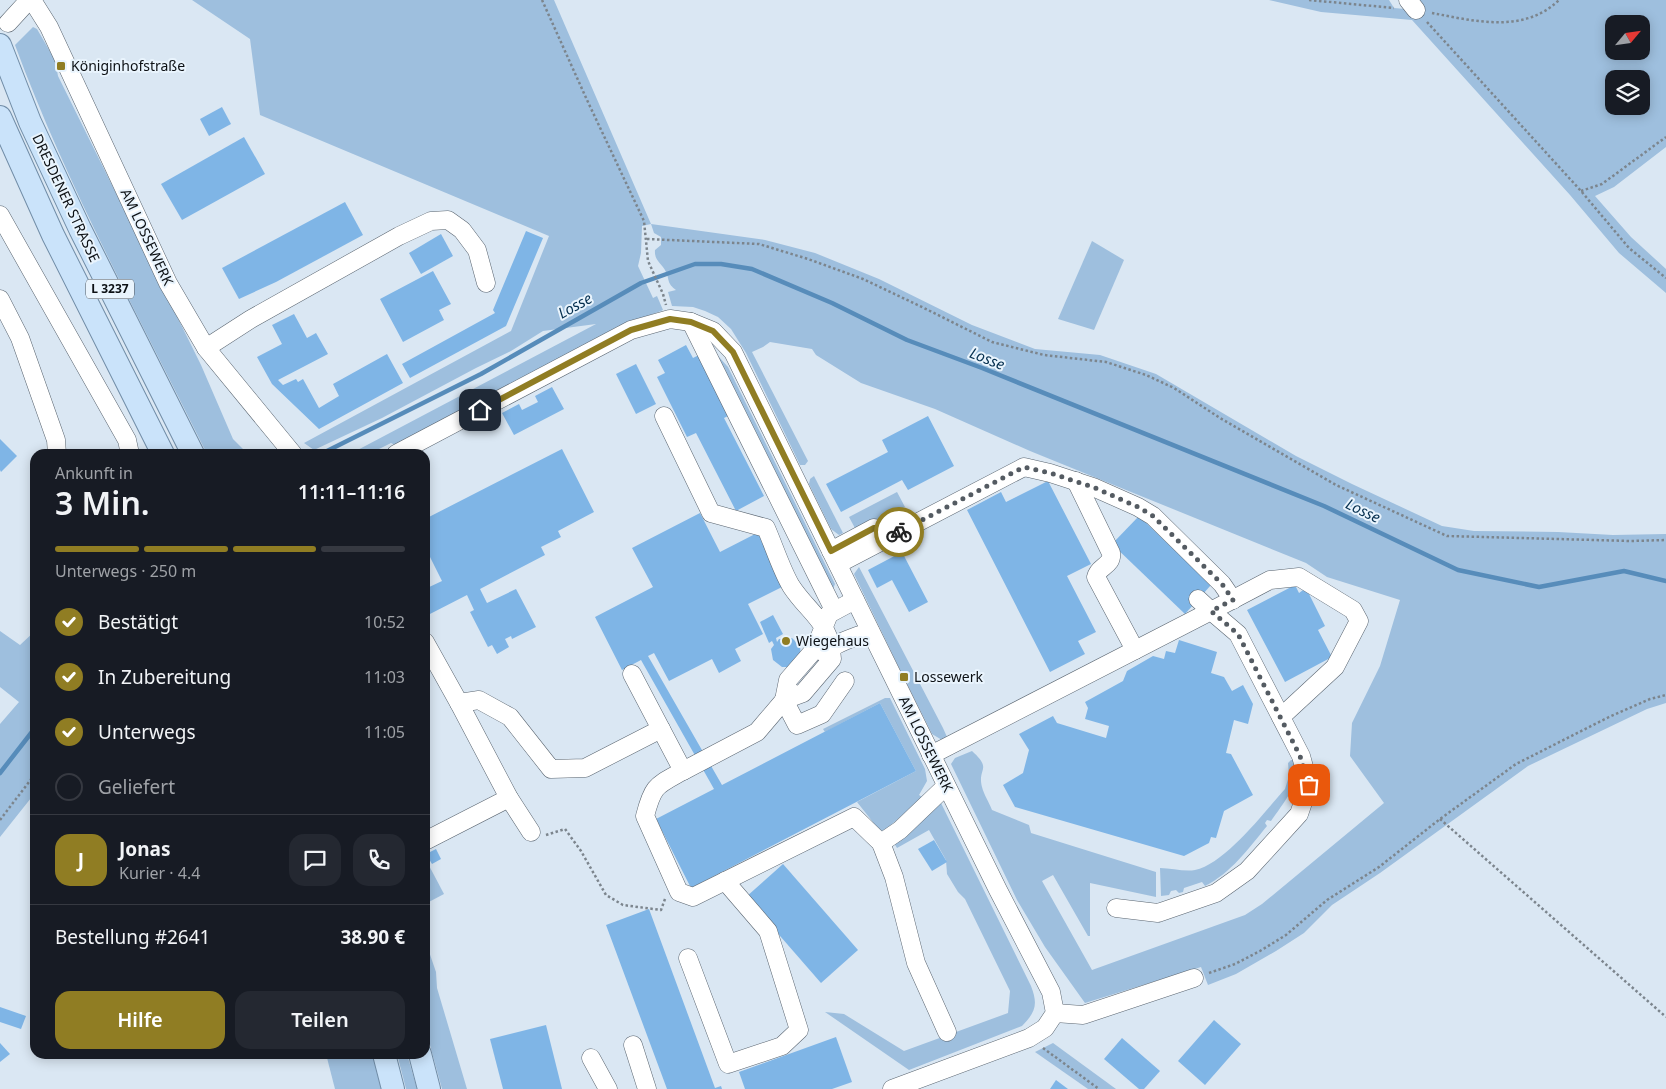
<!DOCTYPE html>
<html lang="de">
<head>
<meta charset="utf-8">
<style>
  body { margin:0; font-family:"Noto Sans",sans-serif; background:#242831; color:#f1f3f6; height:100vh; display:flex; flex-direction:column; font-size:19px; white-space:nowrap }
  * { box-sizing:border-box; margin:0 }
  p { font-size:16px; color:#9ea1a6 }
  .icon { flex:none; width:28px; height:28px; fill:none; stroke:currentColor; stroke-width:2; stroke-linecap:round; stroke-linejoin:round }
  .map { position:relative; flex:1; overflow:hidden }
  .drawer { position:absolute; left:30px; top:449px; width:400px; height:610px; display:flex; flex-direction:column; background:#171b24; border-radius:15px; box-shadow:0 2px 12px #0003 }
  .drawer>* { flex:none }
  .needle { width:32px; rotate:61deg }
  .buttons { position:absolute; left:1605px; top:15px; display:grid; gap:10px }
  .buttons a { display:grid; place-items:center; width:45px; height:45px; border-radius:10px; background:#171b24; box-shadow:0 2px 12px #0003; font-size:25px }
  .pin { position:absolute; display:grid; place-items:center; width:42px; height:42px; color:#fff; margin:-21px; border-radius:10px; box-shadow:0 2px 8px #0006 }
  .courier { position:absolute; display:grid; place-items:center; width:50px; height:50px; margin:-25px; border:4px solid #907d23; border-radius:50%; background:#fff; color:#222; box-shadow:0 1px 6px #0007 }
  .headline em { font-style:normal; font-weight:600 }
  .headline div { display:flex; flex-direction:column-reverse }
  .headline { display:flex; align-items:center; justify-content:space-between; height:85px; padding:0 25px }
  h1 { font-size:32px; font-weight:600; line-height:38px }
  .bar { display:grid; grid-template-columns:repeat(4,1fr); gap:8px 5px; align-content:center; height:60px; padding:0 25px }
  .bar i { height:6px; border-radius:4px; background:#363941 }
  .bar .on { background:#907d23 }
  .bar p { grid-column:span 4 }
  .line { display:flex; align-items:center; gap:12px; padding:0 25px; border-top:1px solid #363941 }
  .line div { flex:1 }
  .round { display:grid; place-items:center; flex:none; width:52px; height:52px; border-radius:15px; background:#242831 }
  ol { padding:0 25px; list-style:none }
  li { display:flex; align-items:center; gap:15px; height:55px }
  li p { margin-inline-start:auto }
  li .icon { padding:5px; border-radius:50%; background:#907d23; color:#fff; stroke-width:4 }
  li:last-child { color:#9ea1a6 }
  li i { width:28px; height:28px; border:2px solid #363941; border-radius:50% }
  .primary-button { display:flex; gap:10px; margin-top:auto; padding:10px 25px }
  .primary-button a { flex:1; height:58px; border-radius:15px; background:#907d23; color:#fff; font-size:20px; font-weight:600; line-height:58px; text-align:center }
  .primary-button a+a { background:#242831; color:#f1f3f6 }
  .map>svg:first-child { display:block }
  .green { fill:#9ebfde; fill-rule:evenodd }
  .lines { fill:none; stroke-linecap:round; stroke-linejoin:round }
  .stream { stroke:#578cba; stroke-width:4.5 }
  .building { fill:#7fb5e6 }
  .minor-casing { stroke:#5a6570; stroke-width:19 }
  .major-casing { stroke:#718da7; stroke-width:24 }
  .path { stroke:#7c858d; stroke-width:2.5; stroke-dasharray:2.5 2.5; stroke-linecap:butt }
  .minor { stroke:#fff; stroke-width:18 }
  .major { stroke:#cae3fa; stroke-width:22 }
  .done { stroke:#545b62; stroke-width:5; stroke-dasharray:0 9 }
  .route { stroke:#907d23; stroke-width:6 }
  .poi-dot { fill:#907d23; stroke:#e9f4fd; stroke-width:2 }
  .labels { text-anchor:middle; stroke-width:4; stroke-linejoin:round; paint-order:stroke }
  .shield { fill:#e9f4fd; stroke:#4e545a; stroke-width:1 }
  .shield-label { font-size:12px; font-weight:bold; fill:#0c1014 }
  .poi-label { font-size:14px; fill:#0c1014; stroke:#e9f4fd; text-anchor:start }
  .street-label { font-size:14px; fill:#0c1014; stroke:#e9f4fd }
  .water-label { font-size:15px; font-style:italic; fill:#052f4f; stroke:#e9f4fd }
</style>
</head>
<body>
<div class="map">
<svg width="1666" height="1089" viewBox="0 0 1666 1089">
  <rect width="100%" height="100%" fill="#dae7f3"/>
  <g class="green">
    <path d="M192,0H554L651,224L765,240L815,253L879,279L972,325L1035,349L1100,355L1156,374L1296,456L1352,484L1442,526L1474,531L1558,532L1613,535L1666,534V703L1647,709L1528,766L1380,873L1332,905L1304,933L1276,951L1236,974L1208,985L1201,967L1085,1003L1045,947L1017,900L951,764L955,758L972,751C993,770 977,768 982,787C984,795 989,802 992,810L1029,825L1031,833L1156,872V897L1090,883V936H1088L1053,875L1042,881L1092,970L1245,915L1262,904L1384,803L1350,756L1352,723L1380,666L1400,600L1327,577L1306,563L1030,451L935,409L861,383L816,355L812,349L770,342L763,347L752,352L808,461L805,465H800L746,353L731,329L718,317L705,311L693,307L672,306L668,292L676,290C667,283 670,282 666,272C662,263 654,261 655,250L661,245V237L654,233L651,224L642,226L641,253L638,266L653,298L657,296L663,310L661,311L617,327L395,445L391,443L369,454H350L596,324L543,331L511,351L476,368L382,418L314,450L304,443L511,331L549,236L260,115L250,39Z"/>
    <path d="M1269,0H1389L1394,8L1416,10L1418,0H1666V147L1614,187L1595,196L1631,237L1666,269V293L1619,253L1570,195L1412,20L1321,12ZM1614,24H1641V51H1614ZM1614,79H1641V106H1614Z"/>
    <path d="M33,27L37,29L55,60L58,76L201,365L233,439L244,450L246,454H207C140,319 67,186 15,45Z"/>
    <path d="M1092,241L1124,260L1094,330L1058,319Z"/>
    <path d="M713,353L719,357L728,367L835,584L833,589Z"/>
    <path d="M814,476L843,533L839,535L831,529L809,484L810,479Z"/>
    <path d="M897,492L905,507L856,530L849,517Z"/>
    <path d="M859,567L943,728L947,737L942,740L932,734L907,684L909,682L903,671L901,672L854,574Z"/>
    <path d="M0,631L20,645L35,631V793L0,837V724L19,702L0,687Z"/>
    <path d="M885,698H890L925,769L927,781L919,795L922,797L921,799L885,830L880,831L857,802L916,771L880,703L825,732L823,729Z"/>
    <path d="M1291,760H1293C1295,764 1297,768 1297,771C1298,786 1279,809 1271,821L1267,820L1265,823L1267,826C1248,849 1231,873 1205,886L1202,882L1184,888L1183,892L1179,893L1176,890L1171,891L1169,895L1161,896L1160,868C1171,868 1185,872 1195,870C1226,863 1264,812 1285,789L1289,776L1288,763Z"/>
    <path d="M941,803L1031,986C1038,1004 1036,1012 1022,1026L909,1070L825,1012L844,1014L904,1051L1008,1013L1010,991L965,899L958,892L947,874L946,860L929,830L897,848L894,843Z"/>
    <path d="M425,858L444,894L425,904Z"/>
    <path d="M425,940L436,972L437,988L467,1089H442L425,1027Z"/>
    <path d="M1053,1043L1116,1089H1088L1035,1052Z"/>
    <path d="M326,1054H374L383,1089H335Z"/>
    <path d="M397,1054H407L417,1089H406Z"/>
  </g>
  <g class="lines">
    <g class="stream">
      <path d="M321,454L481,374L641,283L695,264H721L752,269L832,303L907,340L982,368L1324,506L1458,570L1539,587L1624,571L1666,581"/>
      <path d="M0,773L35,728"/>
    </g>
  </g>
  <g class="building">
    <path d="M222,107L231,124L209,136L200,119Z"/>
    <path d="M244,137L265,174L182,220L161,184Z"/>
    <path d="M345,202L363,235L276,282L239,299L222,268Z"/>
    <path d="M526,231L543,238L506,326L410,378L402,364L495,313L493,310Z"/>
    <path d="M441,234L453,256L421,274L409,253Z"/>
    <path d="M433,271L451,304L439,310L444,320L403,342L380,299Z"/>
    <path d="M294,314L307,338L316,333L328,354L278,380L283,385L296,379L298,382L303,379L319,408L339,396L333,384L387,354L403,383L319,429L272,384L257,357L282,344L272,325Z"/>
    <path d="M686,345L693,358L701,354L732,414L724,418L764,496L736,511L696,433L687,437L657,377L665,373L658,360Z"/>
    <path d="M636,364L656,404L636,414L616,374Z"/>
    <path d="M552,387L564,409L514,435L502,413L519,404L522,410L538,402L535,396Z"/>
    <path d="M928,416L954,466L908,490L902,480L841,512L826,484L888,452L882,440Z"/>
    <path d="M0,439L17,456L1,472L0,470Z"/>
    <path d="M562,449L594,512L558,531L561,537L541,547L545,555L480,589L487,603L516,589L536,627L512,639L511,636L505,639L509,647L497,654L492,645L488,647L470,612L474,610L467,595L428,615L425,608V589L442,581L425,547V519Z"/>
    <path d="M1048,481L1091,564L1067,576L1096,632L1078,641L1085,654L1050,672L967,510L1001,492L1006,502Z"/>
    <path d="M700,513L720,552L759,532L786,585L748,604L763,634L735,649L741,661L719,673L712,659L669,681L654,653L648,656L722,785L880,703L916,771L691,888L656,819L714,789L641,660L622,670L595,617L653,587L632,548Z"/>
    <path d="M1139,516L1211,585L1185,614L1112,544Z"/>
    <path d="M902,552L928,602L909,612L892,580L877,588L868,570Z"/>
    <path d="M1295,585L1299,593L1306,588L1325,626L1318,630L1332,657L1285,682L1247,610Z"/>
    <path d="M773,615L783,634L776,638L777,642L779,639L792,638L800,646L801,657L796,667H782L773,660L771,649L774,645L772,641L769,643L760,622Z"/>
    <path d="M1179,640L1217,652L1211,673L1224,677L1232,691L1243,685L1253,704L1248,724L1234,720L1226,753L1231,754L1253,795L1224,811L1216,838L1211,837L1209,843L1184,856L1015,807L1003,785L1023,773L1029,750L1019,734L1053,716L1057,723L1106,738L1109,726L1085,719L1088,708L1085,702L1123,681L1127,671L1153,656L1164,659L1166,651L1175,653Z"/>
    <path d="M934,840L947,862L932,871L918,849Z"/>
    <path d="M436,849L441,859L432,864L426,854Z"/>
    <path d="M783,864L858,950L821,983L746,897Z"/>
    <path d="M649,909L715,1088L721,1086L722,1089H667L606,925Z"/>
    <path d="M0,1007L26,1016L21,1029L0,1022Z"/>
    <path d="M1214,1020L1241,1044L1205,1085L1178,1061Z"/>
    <path d="M546,1025L562,1089H503L490,1039Z"/>
    <path d="M836,1037L852,1082L832,1089H745L739,1072Z"/>
    <path d="M1122,1038L1160,1071L1144,1089H1139L1104,1059Z"/>
    <path d="M0,1043L10,1054L0,1062Z"/>
    <path d="M1056,1080L1068,1089H1050Z"/>
  </g>
  <g class="lines">
    <defs>
      <g id="minor">
        <path d="M32,0L49,27L168,283L206,348L293,454"/>
        <path d="M1408,0L1416,10"/>
        <path d="M8,23L29,0"/>
        <path d="M0,215L127,440L130,454"/>
        <path d="M0,299L20,338L56,440L57,454"/>
        <path d="M691,322L834,610"/>
        <path d="M206,348L251,319L399,236L431,221L448,220L462,230L477,250L486,283"/>
        <path d="M664,416L711,513L766,528C774,546 781,569 791,586C810,615 830,620 832,659L803,693L784,700L788,680L815,649L816,646L829,614L855,600"/>
        <path d="M396,454L631,330L670,319L691,322L713,331L733,352L998,890L1051,992L1055,1013L1045,1028L1029,1038L892,1089"/>
        <path d="M1076,481L1111,553C1113,566 1098,566 1096,577L1135,650"/>
        <path d="M831,551L874,528L898,533"/>
        <path d="M838,564L1024,467L1050,473L1093,487L1138,507L1153,516L1222,584L1233,600"/>
        <path d="M1198,599L1211,611L1270,580L1299,577L1353,610L1359,621L1335,667L1281,717"/>
        <path d="M425,642L459,703L509,798L531,832"/>
        <path d="M824,653C834,643 856,637 870,631"/>
        <path d="M632,674L683,771L757,732L791,692"/>
        <path d="M784,700L797,725L822,714L845,681"/>
        <path d="M459,703L479,700L510,717L551,769L585,768L661,729"/>
        <path d="M931,755L1211,611L1238,634L1301,756L1309,785L1299,814L1247,871L1216,893L1158,913L1116,908"/>
        <path d="M683,771C656,786 653,785 645,816L679,892L693,897L854,817L881,843L900,830L946,786"/>
        <path d="M425,841L509,798"/>
        <path d="M881,843L894,877L916,963L947,1032"/>
        <path d="M688,958L728,1064L782,1046L799,1030L768,931L725,881"/>
        <path d="M1055,1013L1083,1015L1194,978"/>
        <path d="M633,1045L647,1089"/>
        <path d="M591,1058L608,1089"/>
      </g>
      <g id="major">
        <path d="M0,45L30,122L80,229L193,454"/>
        <path d="M0,117L53,235L163,454"/>
        <path d="M384,1054L393,1089"/>
        <path d="M420,1054L429,1089"/>
      </g>
    </defs>
    <use href="#minor" class="minor-casing"/>
    <use href="#major" class="major-casing"/>
    <g class="path">
      <path d="M542,0L587,100L644,221L648,261L663,294L666,305"/>
      <path d="M1309,0L1394,8"/>
      <path d="M1432,13C1474,21 1524,34 1559,0"/>
      <path d="M1427,22L1581,191L1629,248L1666,278"/>
      <path d="M1581,191L1602,184L1666,137"/>
      <path d="M647,239L759,244L808,259L863,279L924,308L992,342L1044,355L1106,362L1146,375L1174,388L1220,418L1336,485L1447,536L1631,541L1666,540"/>
      <path d="M1440,819L1666,1017"/>
      <path d="M0,820L35,774"/>
      <path d="M546,835L565,829L581,851L606,895L623,905L661,910L665,899"/>
      <path d="M1209,973L1235,964L1260,951L1286,935L1327,900L1379,867L1440,819L1516,764L1609,717L1650,699L1666,695"/>
      <path d="M1043,1048L1099,1089"/>
    </g>
    <use href="#minor" class="minor"/>
    <use href="#major" class="major"/>
  </g>
  <g class="lines">
    <path class="done" d="M899,532L1024,467L1050,473L1093,487L1138,507L1153,516L1222,584L1233,600L1211,611L1238,634L1300,756L1309,785"/>
    <path class="route" d="M480,410L631,330L670,319L691,322L713,331L733,352L831,551L874,528L899,532"/>
  </g>
  <g class="poi-dot">
    <rect x="56" y="61" width="10" height="10" rx="2.5"/>
    <circle cx="786" cy="641" r="5"/>
    <rect x="899" y="672" width="10" height="10" rx="2.5"/>
  </g>
  <g class="labels">
    <rect class="shield" x="86" y="279.5" width="48" height="19" rx="4"/>
    <g class="shield-label">
      <text x="110" y="293">L 3237</text>
    </g>
    <g class="poi-label">
      <text x="71" y="71">Königinhofstraße</text>
      <text x="796" y="646">Wiegehaus</text>
      <text x="914" y="682">Lossewerk</text>
    </g>
    <g class="street-label">
      <text transform="translate(66 198) rotate(65)" y="5">DRESDENER STRASSE</text>
      <text transform="translate(147 237) rotate(65)" y="5">AM LOSSEWERK</text>
      <text transform="translate(926 744) rotate(64)" y="5">AM LOSSEWERK</text>
    </g>
    <g class="water-label">
      <text transform="translate(575 306) rotate(-29)" y="5">Losse</text>
      <text transform="translate(987 359) rotate(22)" y="5">Losse</text>
      <text transform="translate(1363 511) rotate(26)" y="5">Losse</text>
    </g>
  </g>
</svg>
<div class="buttons">
<a><svg class="needle" viewBox="-14 -14 28 28"><path d="M0-13l5 13h-10z" fill="#e53935"/><path d="M0 13l5-13h-10z" fill="#9ea1a6"/></svg></a>
<a><svg class="icon" aria-label="layers" viewBox="0 0 24 24"><path d="M12 4l9 5-9 5-9-5zM3 14l9 5 9-5"/></svg></a>
</div>
<div class="pin" style="left:1309px;top:785px;background:#ea580c"><svg class="icon" aria-label="bag" viewBox="0 0 24 24"><path d="M5 8h14l-1 12H6zM9 8a3 3 0 0 1 6 0"/></svg></div>
<div class="pin" style="left:480px;top:410px;background:#1f2937"><svg class="icon" aria-label="home" viewBox="0 0 24 24"><path d="M3 11l9-7 9 7M6 9v11h12V9"/></svg></div>
<div class="courier" style="left:899px;top:532px"><svg class="icon" aria-label="bike" viewBox="0 0 24 24"><circle cx="6" cy="16" r="4"/><circle cx="18" cy="16" r="4"/><path d="M6 16l4-8h5l3 8M10 8l3 8H6M13 5h3"/></svg></div>
<section class="drawer">
<div class="headline"><div><h1>3 Min.</h1><p>Ankunft in</p></div><em>11:11–11:16</em></div>
<div class="bar"><i class="on"></i><i class="on"></i><i class="on"></i><i></i><p>Unterwegs · 250 m</p></div>
<ol>
<li><svg class="icon" aria-label="check" viewBox="0 0 24 24"><path d="M5 12l5 5 9-10"/></svg>Bestätigt<p>10:52</p></li>
<li><svg class="icon" aria-label="check" viewBox="0 0 24 24"><path d="M5 12l5 5 9-10"/></svg>In Zubereitung<p>11:03</p></li>
<li><svg class="icon" aria-label="check" viewBox="0 0 24 24"><path d="M5 12l5 5 9-10"/></svg>Unterwegs<p>11:05</p></li>
<li><i></i>Geliefert</li>
</ol>
<div class="line" style="height:90px"><b class="round" style="background:#907d23;color:#fff">J</b><div><b>Jonas</b><p>Kurier · 4.4</p></div><a class="round"><svg class="icon" aria-label="chat" viewBox="0 0 24 24"><path d="M4 5h16v11H9l-5 4z"/></svg></a><a class="round"><svg class="icon" aria-label="phone" viewBox="0 0 24 24"><path d="M5 4h4l2 5-3 2q2 4 5 5l2-3 5 2v4C11 20 4 13 5 4z"/></svg></a></div>
<div class="line" style="height:65px"><div>Bestellung #2641</div><b>38.90 €</b></div>
<div class="primary-button"><a>Hilfe</a><a>Teilen</a></div>
</section>
</div>
</body>
</html>
